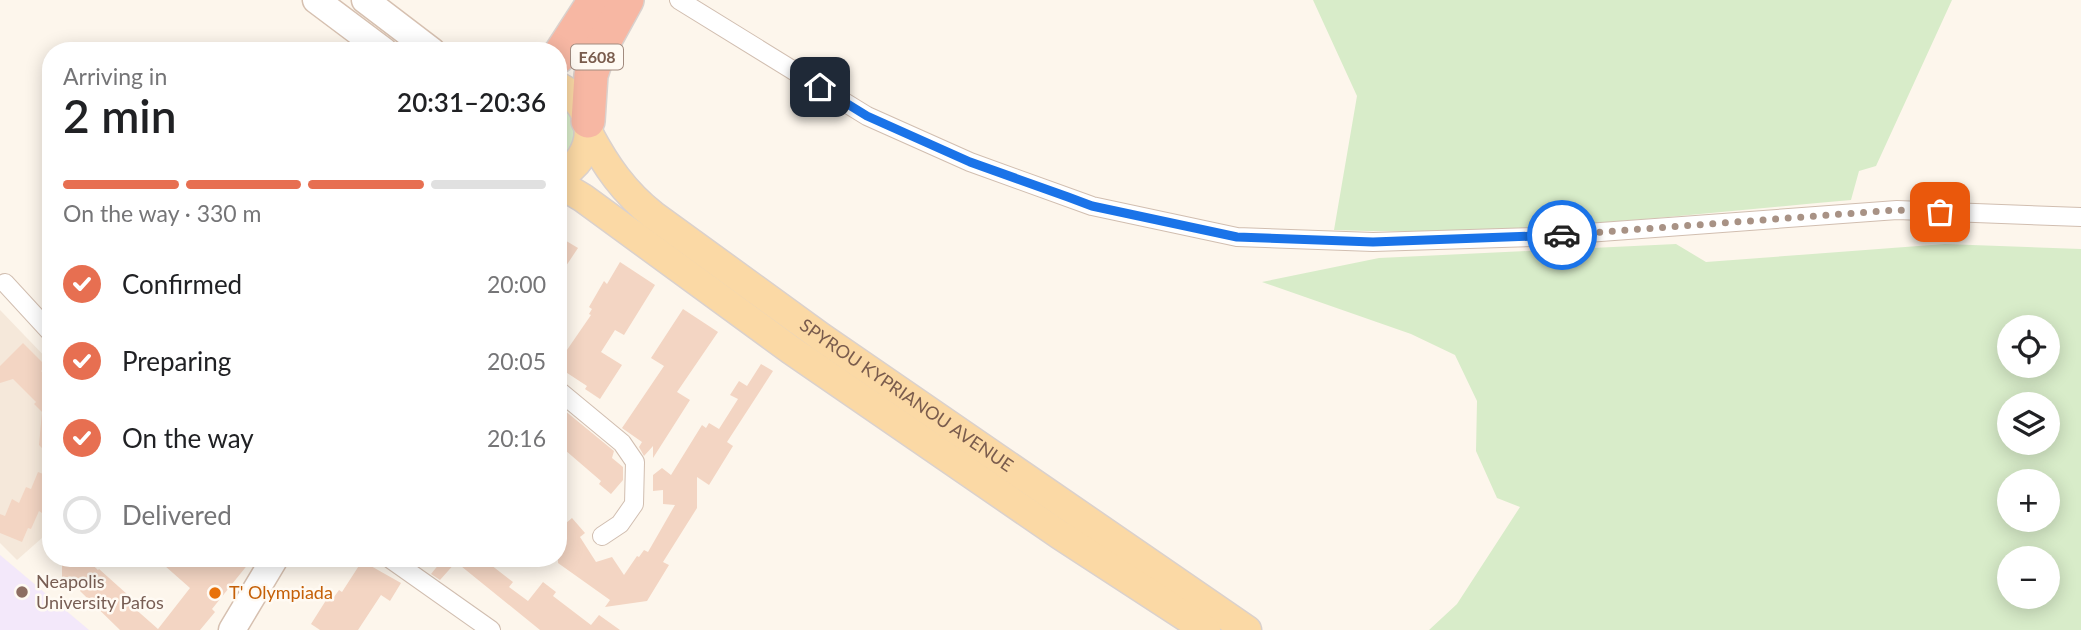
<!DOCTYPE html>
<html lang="en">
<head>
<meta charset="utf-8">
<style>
  body { margin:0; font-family:Lato,sans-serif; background:#f2f2f2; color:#202124; height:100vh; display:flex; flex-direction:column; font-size:26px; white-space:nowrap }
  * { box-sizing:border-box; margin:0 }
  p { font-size:23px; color:#757577 }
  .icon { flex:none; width:38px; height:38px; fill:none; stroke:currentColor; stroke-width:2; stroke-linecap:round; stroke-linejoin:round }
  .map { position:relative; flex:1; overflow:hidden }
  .panel { position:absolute; left:42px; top:42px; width:525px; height:525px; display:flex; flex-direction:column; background:#fff; border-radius:28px; box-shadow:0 4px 18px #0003 }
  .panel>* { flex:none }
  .fabs { position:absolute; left:1997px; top:315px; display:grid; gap:14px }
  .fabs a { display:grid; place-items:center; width:63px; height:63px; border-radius:50%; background:#fff; box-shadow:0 4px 18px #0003; font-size:35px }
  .pin { position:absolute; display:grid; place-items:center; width:60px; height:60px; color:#fff; margin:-30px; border-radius:14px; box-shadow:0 4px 10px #0006 }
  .courier { position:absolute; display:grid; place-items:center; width:70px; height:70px; margin:-35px; border:5px solid #1a73e8; border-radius:50%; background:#fff; color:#222; box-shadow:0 2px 9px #0007 }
  .headline em { font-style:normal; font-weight:600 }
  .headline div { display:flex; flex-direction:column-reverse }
  .headline { display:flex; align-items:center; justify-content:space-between; height:119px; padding:0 21px }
  h1 { font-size:46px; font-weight:600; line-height:52px }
  .bar { display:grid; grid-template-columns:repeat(4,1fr); gap:10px 7px; align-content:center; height:84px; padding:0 21px }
  .bar i { height:9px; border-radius:5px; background:#e0e0e0 }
  .bar .current { background:#e76f51 }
  .bar p { grid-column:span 4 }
  ol { padding:0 21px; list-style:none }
  li { display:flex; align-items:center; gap:21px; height:77px }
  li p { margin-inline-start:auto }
  li .icon { padding:7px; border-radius:50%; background:#e76f51; color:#fff; stroke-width:4 }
  li:last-child { color:#757577 }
  li i { width:38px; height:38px; border:4px solid #e0e0e0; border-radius:50% }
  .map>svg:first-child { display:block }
  .residential { fill:#f5e8da }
  .education { fill:#f3e8fa }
  .green { fill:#d8ecc9; fill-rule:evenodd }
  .building { fill:#f3d5c3 }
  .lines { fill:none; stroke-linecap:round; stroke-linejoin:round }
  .street-casing { stroke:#d1beb0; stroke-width:20 }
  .secondary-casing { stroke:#d6c0b0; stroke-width:29 }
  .primary-casing { stroke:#dad1cd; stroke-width:31 }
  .highway-casing { stroke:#dad1cd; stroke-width:36 }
  .street { stroke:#fff; stroke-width:18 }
  .secondary { stroke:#fff; stroke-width:26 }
  .primary { stroke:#fbd9a5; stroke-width:28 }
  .highway { stroke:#f7b7a3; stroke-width:33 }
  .done { stroke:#a89285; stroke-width:7; stroke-dasharray:0 12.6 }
  .route { stroke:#1a73e8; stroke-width:9 }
  .education-dot { fill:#8d6e63; stroke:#fffaf3; stroke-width:2.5 }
  .food-dot { fill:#e8710a; stroke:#fffaf3; stroke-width:2.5 }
  .labels { text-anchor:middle; stroke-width:5; stroke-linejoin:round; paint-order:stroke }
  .shield { fill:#fffaf3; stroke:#a28b7f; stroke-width:2 }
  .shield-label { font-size:16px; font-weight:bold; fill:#7a5c4d }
  .street-label { font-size:18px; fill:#7a5c4d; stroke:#fffaf3 }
  .education-label { font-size:18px; fill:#785e54; stroke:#fffaf3; text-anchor:start }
  .food-label { font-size:18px; fill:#c56008; stroke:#fffaf3; text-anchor:start }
</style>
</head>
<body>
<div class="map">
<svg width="2081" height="630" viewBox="0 0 2081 630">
  <rect width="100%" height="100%" fill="#fdf6ec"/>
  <path class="residential" d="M0,310L51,363V530L17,560L0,543Z"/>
  <path class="education" d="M0,555L89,630H0Z"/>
  <g class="green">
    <path d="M1313,0H1952L1876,166L1859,171L1851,200C1679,215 1506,237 1334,230L1357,96Z"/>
    <path d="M558,99L576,121L574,147L558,163Z"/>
    <path d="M1676,244L1706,262L1945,244L2081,249V630H1429L1457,604L1520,507L1497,498L1476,451L1477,401L1455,355L1411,334L1262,282L1379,258ZM2048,327V366H2009V327ZM2009,404H2048V443H2009ZM2048,481V520H2009V481ZM2048,558V597H2009V558Z"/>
  </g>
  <g class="building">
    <path d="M558,236L578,248L558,278Z"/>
    <path d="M620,262L655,285L624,335L615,330L601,352L622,365L600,399L585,389L587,386L558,367V363L591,315L589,314L592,309L589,307L604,281L607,284Z"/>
    <path d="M683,309L718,332L677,392L690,400L653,458V446L644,456L639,447L642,442L622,428L664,366L651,358Z"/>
    <path d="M23,343L46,366L41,371L51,381V457L39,445L42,412L34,404L36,402L13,379L0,383V366Z"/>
    <path d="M761,364L773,371L727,442L733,446L709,485L697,477V508L663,562L669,565L647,601L605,607L610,600L558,563V513L566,523L572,518L585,533L580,537L596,562L612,557L624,575L637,556L639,557L644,550L648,552L675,505L663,504V490L653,491V475L662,468L671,475L702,425L706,428L709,423L719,429L738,399L730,395L739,381L747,386Z"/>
    <path d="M564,410L614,451L612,458L623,467V480L611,494L599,484L601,481L558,444V417Z"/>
    <path d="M38,472L51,477V492L42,513L39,511L31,529L28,528L22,542L0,533V514L5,516L12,499L19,503L26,487L31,489Z"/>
    <path d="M65,558H85L98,570L99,569L128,595L124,599L158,629L190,588L156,558H253L212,609L215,612L200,630H120L80,591L82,588L70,577H62V562Z"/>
    <path d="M444,558H482L513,582L509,587L528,601L543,582L556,592L553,596L591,625L599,615L620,630H540L456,562L440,580L431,574Z"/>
    <path d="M362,561L401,583L390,601L381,595L358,630H320L311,624L330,594L334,597L339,590L342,592Z"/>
  </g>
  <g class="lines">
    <defs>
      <g id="street">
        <path d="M679,0L867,116L970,162L1092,206L1237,237L1373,242L1533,237L1897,210L2081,217"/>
        <path d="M5,283L51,333"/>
        <path d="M558,390L622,443L635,462L634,504L620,524L602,536"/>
        <path d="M389,558L491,630"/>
      </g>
      <g id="secondary">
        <path d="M316,0L384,51"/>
        <path d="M365,0L432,51"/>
        <path d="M232,630L275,558"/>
      </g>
      <g id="primary">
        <path d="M558,86C599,107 599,156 558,177"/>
        <path id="s1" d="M589,134C606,166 624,192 653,215L821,337L1247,630"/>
        <path d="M558,183L583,198L791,350L1060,535L1206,630"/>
      </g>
      <g id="highway">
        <path d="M558,57L595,0"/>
        <path d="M588,121L591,75L599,51L627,0"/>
      </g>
    </defs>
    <use href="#street" class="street-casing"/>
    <use href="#secondary" class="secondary-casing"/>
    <use href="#primary" class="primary-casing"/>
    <use href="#highway" class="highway-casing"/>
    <use href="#street" class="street"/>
    <use href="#secondary" class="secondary"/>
    <use href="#primary" class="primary"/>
    <use href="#highway" class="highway"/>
  </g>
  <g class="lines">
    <path class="done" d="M1562,235L1897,210L1940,212"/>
    <path class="route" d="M820,87L867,116L970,162L1068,197L1092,206L1237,237L1373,242L1562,235"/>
  </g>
  <circle class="education-dot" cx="22" cy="592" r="7"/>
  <circle class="food-dot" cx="215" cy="593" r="7"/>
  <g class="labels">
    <rect class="shield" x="571" y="44.5" width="52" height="25" rx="5"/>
    <g class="shield-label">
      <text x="597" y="63">E608</text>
    </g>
    <g class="street-label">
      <text dy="6" stroke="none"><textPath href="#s1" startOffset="415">SPYROU KYPRIANOU AVENUE</textPath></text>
    </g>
    <g class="education-label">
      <text x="36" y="588">Neapolis<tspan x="36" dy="21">University Pafos</tspan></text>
    </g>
    <g class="food-label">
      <text x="229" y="599">T' Olympiada</text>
    </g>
  </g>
</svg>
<div class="fabs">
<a><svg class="icon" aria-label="locate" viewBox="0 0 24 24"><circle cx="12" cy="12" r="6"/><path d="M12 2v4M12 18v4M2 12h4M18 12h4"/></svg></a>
<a><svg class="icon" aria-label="layers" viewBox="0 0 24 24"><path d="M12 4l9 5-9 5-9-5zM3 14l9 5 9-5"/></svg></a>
<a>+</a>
<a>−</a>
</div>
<div class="pin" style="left:1940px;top:212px;background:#ea580c"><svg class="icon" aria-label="bag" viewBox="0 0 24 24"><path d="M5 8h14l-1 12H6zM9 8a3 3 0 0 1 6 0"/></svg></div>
<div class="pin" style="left:820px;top:87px;background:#1f2937"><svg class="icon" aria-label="home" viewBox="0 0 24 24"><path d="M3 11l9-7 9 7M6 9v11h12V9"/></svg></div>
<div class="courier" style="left:1562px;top:235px"><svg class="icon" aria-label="car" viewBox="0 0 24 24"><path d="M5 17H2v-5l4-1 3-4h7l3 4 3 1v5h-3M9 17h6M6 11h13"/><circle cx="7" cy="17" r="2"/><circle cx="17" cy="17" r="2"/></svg></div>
<section class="panel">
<div class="headline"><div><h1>2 min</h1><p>Arriving in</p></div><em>20:31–20:36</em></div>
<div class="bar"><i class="current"></i><i class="current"></i><i class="current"></i><i></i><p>On the way · 330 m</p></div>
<ol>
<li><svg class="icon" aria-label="check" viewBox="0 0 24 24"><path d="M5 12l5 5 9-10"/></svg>Confirmed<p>20:00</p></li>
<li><svg class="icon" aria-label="check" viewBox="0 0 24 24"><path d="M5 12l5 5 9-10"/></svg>Preparing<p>20:05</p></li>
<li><svg class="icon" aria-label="check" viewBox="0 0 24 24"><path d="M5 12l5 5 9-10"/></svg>On the way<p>20:16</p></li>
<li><i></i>Delivered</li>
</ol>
</section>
</div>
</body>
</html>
